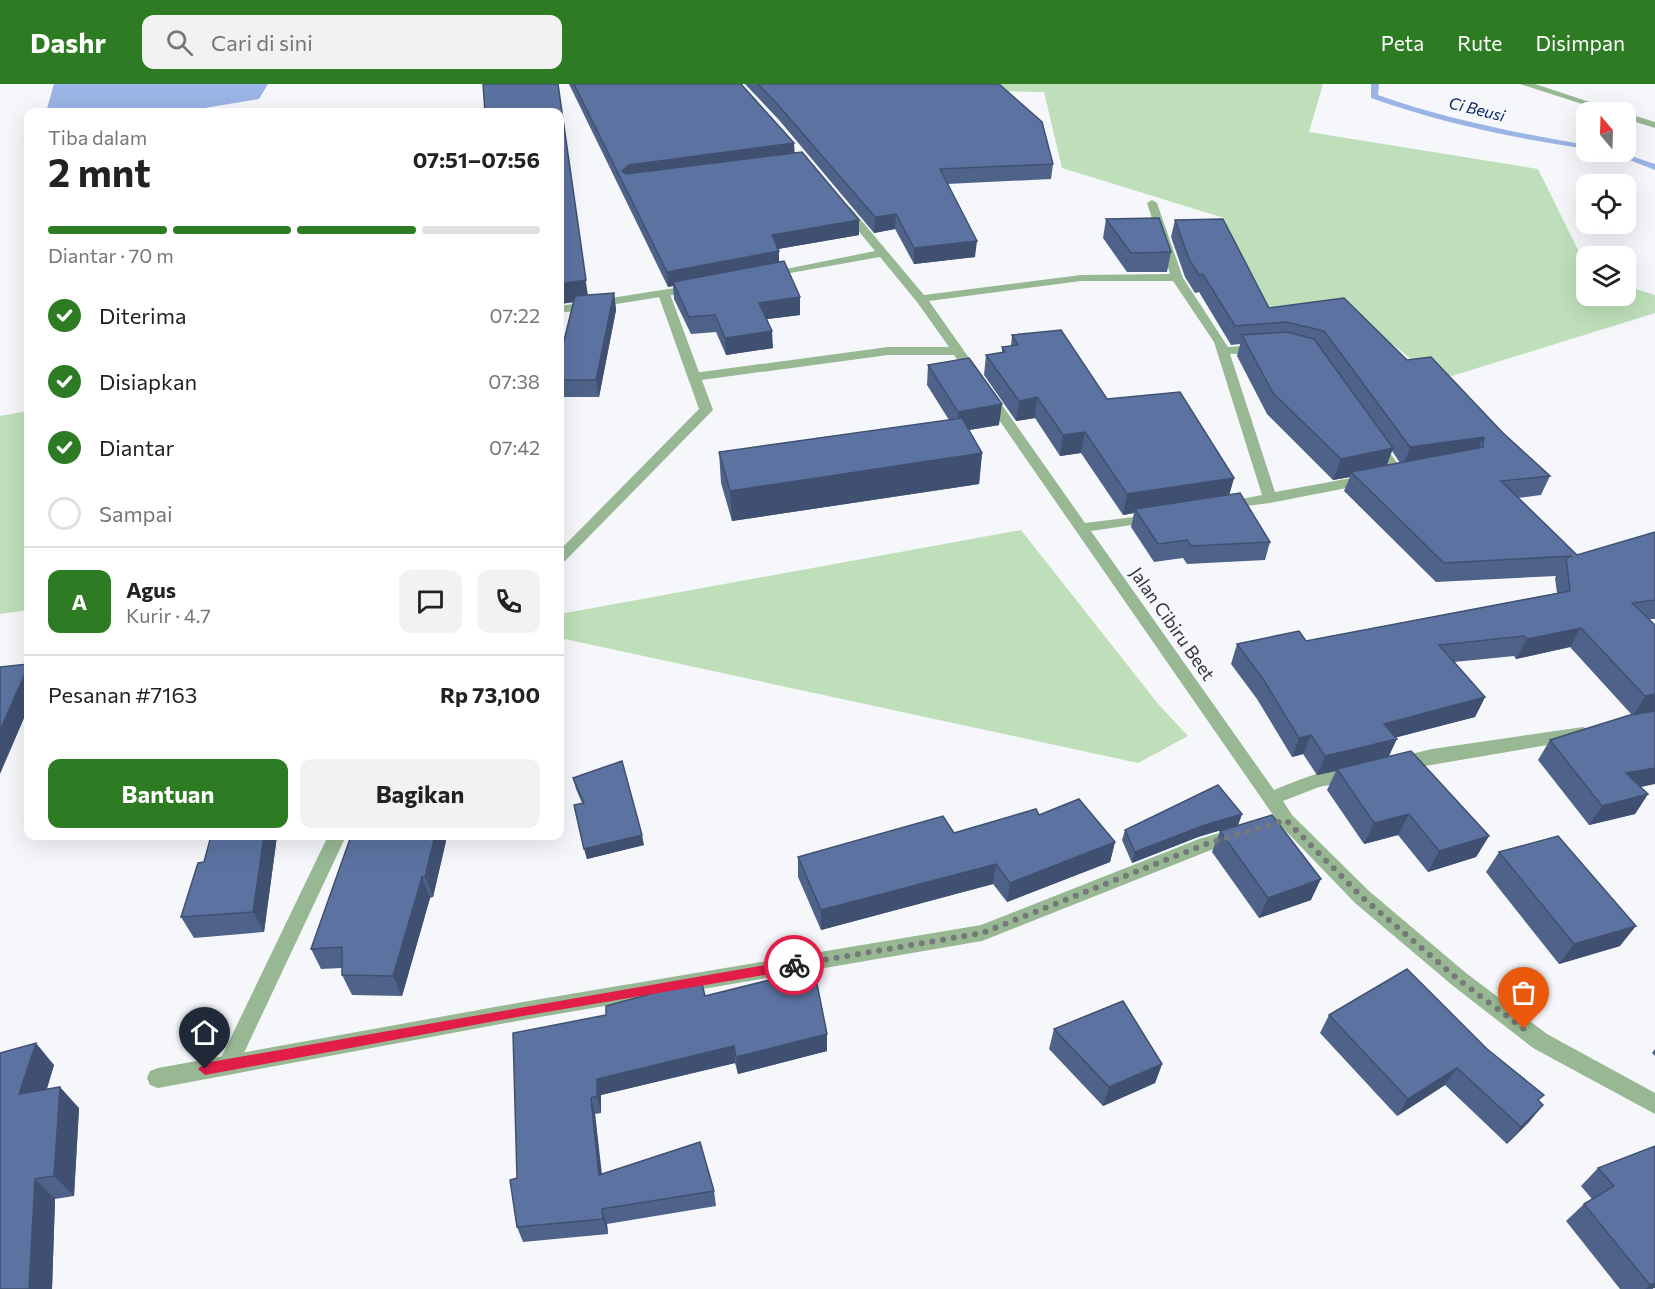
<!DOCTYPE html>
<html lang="id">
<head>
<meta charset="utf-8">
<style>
  body { margin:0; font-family:Commissioner,sans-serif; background:#f2f2f2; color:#222; height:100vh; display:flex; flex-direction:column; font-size:22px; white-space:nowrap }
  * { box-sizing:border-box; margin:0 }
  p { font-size:20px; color:#767676 }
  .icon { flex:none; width:33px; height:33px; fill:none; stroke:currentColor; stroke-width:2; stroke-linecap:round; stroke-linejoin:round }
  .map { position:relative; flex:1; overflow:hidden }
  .panel { position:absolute; left:24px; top:24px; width:540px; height:732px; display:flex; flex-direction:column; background:#fff; border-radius:12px; box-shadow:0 6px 24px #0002 }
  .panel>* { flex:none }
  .needle { width:39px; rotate:341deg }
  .tools { position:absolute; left:1576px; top:18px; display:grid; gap:12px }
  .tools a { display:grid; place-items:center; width:60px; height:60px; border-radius:12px; background:#fff; box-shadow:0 6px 24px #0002; font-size:30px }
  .pin { position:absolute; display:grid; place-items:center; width:51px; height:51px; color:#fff; margin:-62px -26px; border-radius:50% 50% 50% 0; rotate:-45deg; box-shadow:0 0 6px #0007 }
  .pin .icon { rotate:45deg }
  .courier { position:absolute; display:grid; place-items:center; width:60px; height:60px; margin:-30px; border:4px solid #e11d48; border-radius:50%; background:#fff; color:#222; box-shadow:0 2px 8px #0007 }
  .summary em { font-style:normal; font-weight:700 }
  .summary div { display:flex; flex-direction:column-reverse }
  .summary { display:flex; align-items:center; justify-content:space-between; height:102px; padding:0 24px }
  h1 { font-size:39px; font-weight:700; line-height:45px }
  .bar { display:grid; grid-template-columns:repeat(4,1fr); gap:9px 6px; align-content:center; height:72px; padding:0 24px }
  .bar i { height:8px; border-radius:4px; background:#e0e0e0 }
  .bar .active { background:#2d7b23 }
  .bar p { grid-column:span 4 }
  .line { display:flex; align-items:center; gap:15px; padding:0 24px; border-top:2px solid #e0e0e0 }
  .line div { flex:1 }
  .round { display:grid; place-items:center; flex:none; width:63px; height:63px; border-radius:12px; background:#f2f2f2 }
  ol { padding:0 24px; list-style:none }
  li { display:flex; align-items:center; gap:18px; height:66px }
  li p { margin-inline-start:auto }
  li .icon { padding:6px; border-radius:50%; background:#2d7b23; color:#fff; stroke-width:4 }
  li:last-child { color:#767676 }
  li i { width:33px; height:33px; border:3px solid #e0e0e0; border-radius:50% }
  .button { display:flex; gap:12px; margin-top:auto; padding:12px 24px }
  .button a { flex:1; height:69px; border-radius:12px; background:#2d7b23; color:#fff; font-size:24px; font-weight:700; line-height:69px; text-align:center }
  .button a+a { background:#f2f2f2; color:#222 }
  header { display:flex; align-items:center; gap:36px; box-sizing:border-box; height:84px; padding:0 30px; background:#2d7b23; color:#fff }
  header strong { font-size:28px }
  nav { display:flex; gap:33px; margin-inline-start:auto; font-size:21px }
  .search { width:420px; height:54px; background:#f2f2f2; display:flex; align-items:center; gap:15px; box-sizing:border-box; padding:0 21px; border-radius:12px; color:#767676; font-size:22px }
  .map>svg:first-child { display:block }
  .green { fill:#bedfb9 }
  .water { fill:#9ab4e5 }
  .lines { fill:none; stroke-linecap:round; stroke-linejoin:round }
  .stream { fill:#9ab4e5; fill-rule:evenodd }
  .service { fill:#98b894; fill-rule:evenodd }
  .minor { fill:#98b894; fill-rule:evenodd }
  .wall { fill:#4f638a; fill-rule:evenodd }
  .shaded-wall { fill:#405071 }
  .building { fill:#5c73a1; stroke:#405071; stroke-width:1.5 }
  .route { fill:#e11d48 }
  .done { stroke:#76787a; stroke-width:6; stroke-dasharray:0 10.8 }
  .labels { text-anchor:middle; stroke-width:6; stroke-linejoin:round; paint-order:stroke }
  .far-water-label { font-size:16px; font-style:italic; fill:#0f2962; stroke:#f5f7fb }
  .street-label { font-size:18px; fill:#323335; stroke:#f5f7fb }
</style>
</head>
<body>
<header>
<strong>Dashr</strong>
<div class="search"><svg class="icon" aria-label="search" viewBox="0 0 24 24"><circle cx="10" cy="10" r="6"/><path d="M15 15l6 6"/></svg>Cari di sini</div>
<nav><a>Peta</a><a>Rute</a><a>Disimpan</a></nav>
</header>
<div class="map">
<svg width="1655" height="1205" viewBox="0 0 1655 1205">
  <rect width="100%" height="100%" fill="#f5f7fb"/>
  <g class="green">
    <path d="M996,0H1323L1309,48L1538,85L1587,184V212H1626V202L1655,211V229L1439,296L1347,226L1260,233L1224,134L1062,84L1044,8L999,7Z"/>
    <path d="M28,327V526L0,530V332Z"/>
    <path d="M1021,446L1159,621L1188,652L1138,679L560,554V530Z"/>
  </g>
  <path class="water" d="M54,0H268L259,15L180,28H46Z"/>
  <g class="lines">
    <g class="stream">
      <path d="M1371,0H1379L1378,11C1446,35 1516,49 1587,61V65C1513,54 1441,39 1371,14Z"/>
      <path d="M1609,68H1619L1655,80V86Z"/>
    </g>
    <g class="service">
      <path d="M664,206L670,210L713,326L565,477L560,479V466L699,325L658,210Z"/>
      <path d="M328,752H346L235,988L228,991L221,988L217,981L221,974Z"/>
    </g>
    <g class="minor">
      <path d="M1520,0H1535L1620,28H1607Z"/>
      <path d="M1626,29L1655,38V44L1626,35Z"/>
      <path d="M1152,116L1157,119L1183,194L1228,263L1259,261L1265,265L1259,269L1230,270L1275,408L1389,387L1368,358L1375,354L1380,355L1403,387V393L1270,419L1221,425L1219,422L1221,419L1262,411L1214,258L1173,197H1081L929,217L1085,439L1158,430L1160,433L1158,436L1153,438L1091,447L1274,706C1295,698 1338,678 1359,685L1362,690L1359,695L1319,703L1283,717L1292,731L1369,807L1466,889L1547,950L1655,1009V1030L1533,964L1452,901L1355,819L1280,741L954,271H888L694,297L688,293L694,289L888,263H949L917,218L880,173L762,194V190L766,189L875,167L842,127V123H850L924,211L1081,191L1170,190L1147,119Z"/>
      <path d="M694,201L698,203V207L560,229V222Z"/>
      <path d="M1583,643L1589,645L1592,649L1589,653L1583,655L1396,687L1390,685L1387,680L1390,675L1432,665Z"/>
      <path d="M1236,744L1242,746L1245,751L1242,756L1211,766L982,857L517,937L158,1004L150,1001L147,994L150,987L158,984L517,919L981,841L1199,755Z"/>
    </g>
  </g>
  <g class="wall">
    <path d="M569,0H741L859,151L778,165L779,178L800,231L767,235L773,264L726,271L716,248L691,250L674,215L673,202L668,203Z"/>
    <path d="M745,0H999L1053,80L1051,95L947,100L975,173L914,180L895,145L874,149L779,36Z"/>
    <path d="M560,28L588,211L614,209L616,226L599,313H560V273L573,218L560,220Z"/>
    <path d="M1106,135L1171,168L1167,188H1127L1103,154Z"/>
    <path d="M1175,136L1269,224L1407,276L1503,349L1550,392L1541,411L1517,414L1577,471L1655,448V535H1649L1655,541L1641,703L1648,710L1635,730L1589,741L1538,676L1550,656L1632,631L1570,563L1516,575L1514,572L1454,578L1485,613L1475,633L1396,653L1389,672L1489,752L1476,773L1428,788L1398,751L1364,760L1327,706L1336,687L1317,691L1303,670L1292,673L1257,615L1231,580L1237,560L1306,557L1557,509L1555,494L1556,492L1436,498L1344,407L1350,393L1333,396L1267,330L1237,272L1240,260L1231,261L1199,208L1195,209L1185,193L1171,153ZM1392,367L1400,379L1387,381Z"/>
    <path d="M1012,251L1107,315L1234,394L1229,411L1270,458L1265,476L1187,480L1183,474L1154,478L1131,443L1134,429L1123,431L1081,369L1060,372L1035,334L1016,337L984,291L986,271L1002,268V263L1011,262Z"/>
    <path d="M928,281L999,341L969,346L982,369L979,400L732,437L721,399L719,368L949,336L927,301Z"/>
    <path d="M573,694L644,761L587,775L574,721L582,719L576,705Z"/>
    <path d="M1242,730L1238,741L1198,753L1132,779L1122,756L1125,746Z"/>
    <path d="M1039,731L1115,758L1110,778L1007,818L993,800L821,846L798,793V773L954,749Z"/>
    <path d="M1220,747L1311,816L1259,834L1212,768Z"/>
    <path d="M211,752H277L264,848L194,854L181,833L204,778Z"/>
    <path d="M351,752H444L446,757L433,813L430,814L402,912L352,911L342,891V884L321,885L311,865Z"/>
    <path d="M1499,768L1620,862L1559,880L1486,788Z"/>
    <path d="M705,912L827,967L738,990L735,979L601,1011V1029L595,1030L602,1090L714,1107L716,1122L607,1140L608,1150L523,1158L517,1143V1094L606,931Z"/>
    <path d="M1329,931L1539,1017L1543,1021L1529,1038L1507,1060L1445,1001L1397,1032L1320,949Z"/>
    <path d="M1054,945L1162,980L1155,999L1103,1022L1049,965Z"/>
    <path d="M1655,965V972L1652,969Z"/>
    <path d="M0,969L54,981L47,1005L79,1024L74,1112L55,1115L52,1205H0Z"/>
    <path d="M1655,1062L1653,1205H1620L1566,1137L1584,1120L1592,1115L1581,1102L1598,1084Z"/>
  </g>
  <g class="shaded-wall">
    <path d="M558,0L588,216L560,220V200Z"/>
    <path d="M794,59L795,73L631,96L622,87L629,81Z"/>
    <path d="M896,130L895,145L874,149L875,133Z"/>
    <path d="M859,136V151L772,166V151Z"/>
    <path d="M977,157L975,173L914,180V164Z"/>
    <path d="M779,167V183L673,198V202L668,203L667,188Z"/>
    <path d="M614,209L616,226L599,313L596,296Z"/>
    <path d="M800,213V231L759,236V219Z"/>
    <path d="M772,247L773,264L726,271L725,254Z"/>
    <path d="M1037,313L1035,334L1016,337L1019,317Z"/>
    <path d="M1002,320L999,341L957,348L958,328Z"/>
    <path d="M1085,348L1081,369L1060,372L1063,351Z"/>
    <path d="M1484,353L1475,372L1403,383L1410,363Z"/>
    <path d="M1393,364L1385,385L1351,388L1350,393L1333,396L1341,375Z"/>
    <path d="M982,369L979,400L732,437L730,407Z"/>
    <path d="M1234,394L1228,415L1135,425L1134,429L1123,431L1127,410Z"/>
    <path d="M1581,544L1570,563L1516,575L1527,555Z"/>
    <path d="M28,583V625L0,690V646Z"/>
    <path d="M1655,610V627L1633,632L1645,612Z"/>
    <path d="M1485,613L1475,633L1375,659L1384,640Z"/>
    <path d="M1311,651L1303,670L1292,673L1299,654Z"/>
    <path d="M1397,655L1388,674L1337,685L1336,687L1317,691L1325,672Z"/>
    <path d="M1655,684V700L1613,709L1626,689Z"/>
    <path d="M1648,710L1635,730L1589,741L1602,722Z"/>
    <path d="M1242,730L1238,741L1198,753L1132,779L1135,768L1202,742Z"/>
    <path d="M1409,730L1398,751L1364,760L1374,739Z"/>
    <path d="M642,751L644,761L587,775L584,765Z"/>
    <path d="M264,752H277L264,848L253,828Z"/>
    <path d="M435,752H444L446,757L433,813L425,793Z"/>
    <path d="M1489,752L1476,773L1428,788L1439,767Z"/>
    <path d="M1115,758L1110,778L1007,818L1010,799Z"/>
    <path d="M996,780L993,800L821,846V826Z"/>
    <path d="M422,793L430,814L402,912L393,892Z"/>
    <path d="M1321,795L1311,816L1259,834L1268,814Z"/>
    <path d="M1636,842L1620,862L1559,880L1574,860Z"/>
    <path d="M827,950V967L738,990L736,973Z"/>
    <path d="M36,959L54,981L38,1031L19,1010Z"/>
    <path d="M734,962L735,979L601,1011V1029L597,1012V995Z"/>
    <path d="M1162,980L1155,999L1103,1022L1109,1003Z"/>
    <path d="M1457,984L1445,1001L1397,1032L1408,1015Z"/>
    <path d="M60,1003L79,1024L74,1112L54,1092Z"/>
    <path d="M591,1014L595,1030L603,1107L599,1091Z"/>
    <path d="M1543,1021L1529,1038L1507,1060L1521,1043Z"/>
    <path d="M35,1095L55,1115L52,1205H29Z"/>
    <path d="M602,1125L607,1140L608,1150L603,1135Z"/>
    <path d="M1655,1199V1204L1645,1205L1650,1201Z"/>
  </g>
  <g class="building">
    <path d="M483,0H558L586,196L560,200V28H485Z"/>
    <path d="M574,0H741L794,59L629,81L622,87L626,90L802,68L859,136L772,151L779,167L667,188Z"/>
    <path d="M758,0H999L1042,38L1053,80L940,85L977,157L914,164L896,130L875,133L778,21Z"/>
    <path d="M1159,134L1171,168L1131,169L1106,135Z"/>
    <path d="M1223,135L1269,224L1344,214L1407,276L1431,273L1503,349L1550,392L1501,397L1577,471L1655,448V516L1632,519L1655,541V610L1645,612L1581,544L1527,555L1524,552L1439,561L1485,613L1384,640L1397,655L1325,672L1311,651L1299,654L1263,595L1237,560L1299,547L1306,557L1570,507L1566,474L1572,472L1444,479L1351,388L1483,363L1484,353L1410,363L1324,247L1286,238L1235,242L1203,190L1199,191L1189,175L1175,136Z"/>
    <path d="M784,177L800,213L759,219L772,247L725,254L715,231L689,233L673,198Z"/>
    <path d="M614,209L596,296H560V273L575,212Z"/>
    <path d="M1061,246L1107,315L1180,308L1234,394L1127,410L1085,348L1063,351L1037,313L1019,317L986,271L1005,268L1002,263L1018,261L1012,251Z"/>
    <path d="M1287,248L1314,255L1393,364L1341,375L1273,309L1242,251Z"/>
    <path d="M969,274L1002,320L958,328L928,281Z"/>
    <path d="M962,334L982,369L730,407L719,368Z"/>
    <path d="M1240,409L1270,458L1191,462L1187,456L1158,460L1135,425Z"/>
    <path d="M28,580V583L0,646V583Z"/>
    <path d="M1655,627V684L1626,689L1648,710L1602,722L1550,656L1630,631Z"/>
    <path d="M1411,667L1489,752L1439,767L1409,730L1374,739L1337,685Z"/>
    <path d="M622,677L642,751L584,765L574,721L584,719L573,694Z"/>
    <path d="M1218,701L1242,730L1202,742L1135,768L1125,746Z"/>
    <path d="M1079,715L1115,758L1010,799L996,780L821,826L798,773L943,732L954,749L1036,725L1039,731Z"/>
    <path d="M1272,731L1321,795L1268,814L1220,747Z"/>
    <path d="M211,752H264L253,828L181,833L198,779L204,778Z"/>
    <path d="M351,752H435L425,793H422L393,892L342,891V863L311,865Z"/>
    <path d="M1558,752L1636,842L1574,860L1499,768Z"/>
    <path d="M814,885L827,950L736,973L734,962L597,995V1012L591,1014L599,1091L700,1058L714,1107L602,1125L603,1135L517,1143L510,1096L517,1094L513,949L606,931V922L701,896L705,912Z"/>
    <path d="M1407,885L1487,965L1544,1011L1538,1016L1543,1021L1521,1043L1457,984L1408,1015L1329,931Z"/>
    <path d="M1123,917L1162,980L1109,1003L1054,945Z"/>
    <path d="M36,959L19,1010L60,1003L54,1092L35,1095L29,1205H0V969Z"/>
    <path d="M1655,1062V1199L1650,1201L1584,1120L1614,1102L1598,1084Z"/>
  </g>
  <path class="route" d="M794,876L800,881L794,886L517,933L205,991L198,985L205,979Z"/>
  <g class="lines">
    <path class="done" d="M794,881L982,849L1206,760L1286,736L1362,813L1459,896L1524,945"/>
  </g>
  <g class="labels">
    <g class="far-water-label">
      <text transform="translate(1477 25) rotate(14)" y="6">Ci Beusi</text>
    </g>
    <g class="street-label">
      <text transform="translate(1172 540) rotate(55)" y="6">Jalan Cibiru Beet</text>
    </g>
  </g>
</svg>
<div class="tools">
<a><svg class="needle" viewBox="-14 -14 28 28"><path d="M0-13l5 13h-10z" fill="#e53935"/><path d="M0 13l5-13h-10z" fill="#767676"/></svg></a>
<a><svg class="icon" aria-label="locate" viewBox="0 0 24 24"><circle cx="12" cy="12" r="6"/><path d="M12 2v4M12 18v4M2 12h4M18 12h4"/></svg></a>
<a><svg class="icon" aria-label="layers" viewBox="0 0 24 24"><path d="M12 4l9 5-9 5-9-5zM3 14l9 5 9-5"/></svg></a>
</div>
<div class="pin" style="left:1524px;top:945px;background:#ea580c"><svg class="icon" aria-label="bag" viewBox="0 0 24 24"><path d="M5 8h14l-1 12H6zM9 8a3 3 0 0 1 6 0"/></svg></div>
<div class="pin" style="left:205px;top:985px;background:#1f2937"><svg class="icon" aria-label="home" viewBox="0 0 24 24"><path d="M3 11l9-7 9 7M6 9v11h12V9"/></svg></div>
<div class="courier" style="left:794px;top:881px"><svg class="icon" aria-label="bike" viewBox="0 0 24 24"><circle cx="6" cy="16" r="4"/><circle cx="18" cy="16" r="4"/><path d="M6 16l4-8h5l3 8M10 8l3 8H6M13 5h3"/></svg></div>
<section class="panel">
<div class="summary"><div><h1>2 mnt</h1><p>Tiba dalam</p></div><em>07:51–07:56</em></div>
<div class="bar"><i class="active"></i><i class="active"></i><i class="active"></i><i></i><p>Diantar · 70 m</p></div>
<ol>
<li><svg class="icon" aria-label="check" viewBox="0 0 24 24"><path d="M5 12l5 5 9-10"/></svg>Diterima<p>07:22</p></li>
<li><svg class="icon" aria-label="check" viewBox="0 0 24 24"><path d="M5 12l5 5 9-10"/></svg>Disiapkan<p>07:38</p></li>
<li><svg class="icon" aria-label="check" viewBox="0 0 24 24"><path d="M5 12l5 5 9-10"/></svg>Diantar<p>07:42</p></li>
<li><i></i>Sampai</li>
</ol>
<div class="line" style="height:108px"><b class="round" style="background:#2d7b23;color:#fff">A</b><div><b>Agus</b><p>Kurir · 4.7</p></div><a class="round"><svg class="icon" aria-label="chat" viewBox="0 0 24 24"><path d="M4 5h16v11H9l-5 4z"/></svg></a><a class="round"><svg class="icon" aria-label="phone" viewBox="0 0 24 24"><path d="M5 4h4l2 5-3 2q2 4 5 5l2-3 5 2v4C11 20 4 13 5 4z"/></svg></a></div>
<div class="line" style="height:78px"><div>Pesanan #7163</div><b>Rp 73,100</b></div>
<div class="button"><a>Bantuan</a><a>Bagikan</a></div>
</section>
</div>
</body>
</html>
